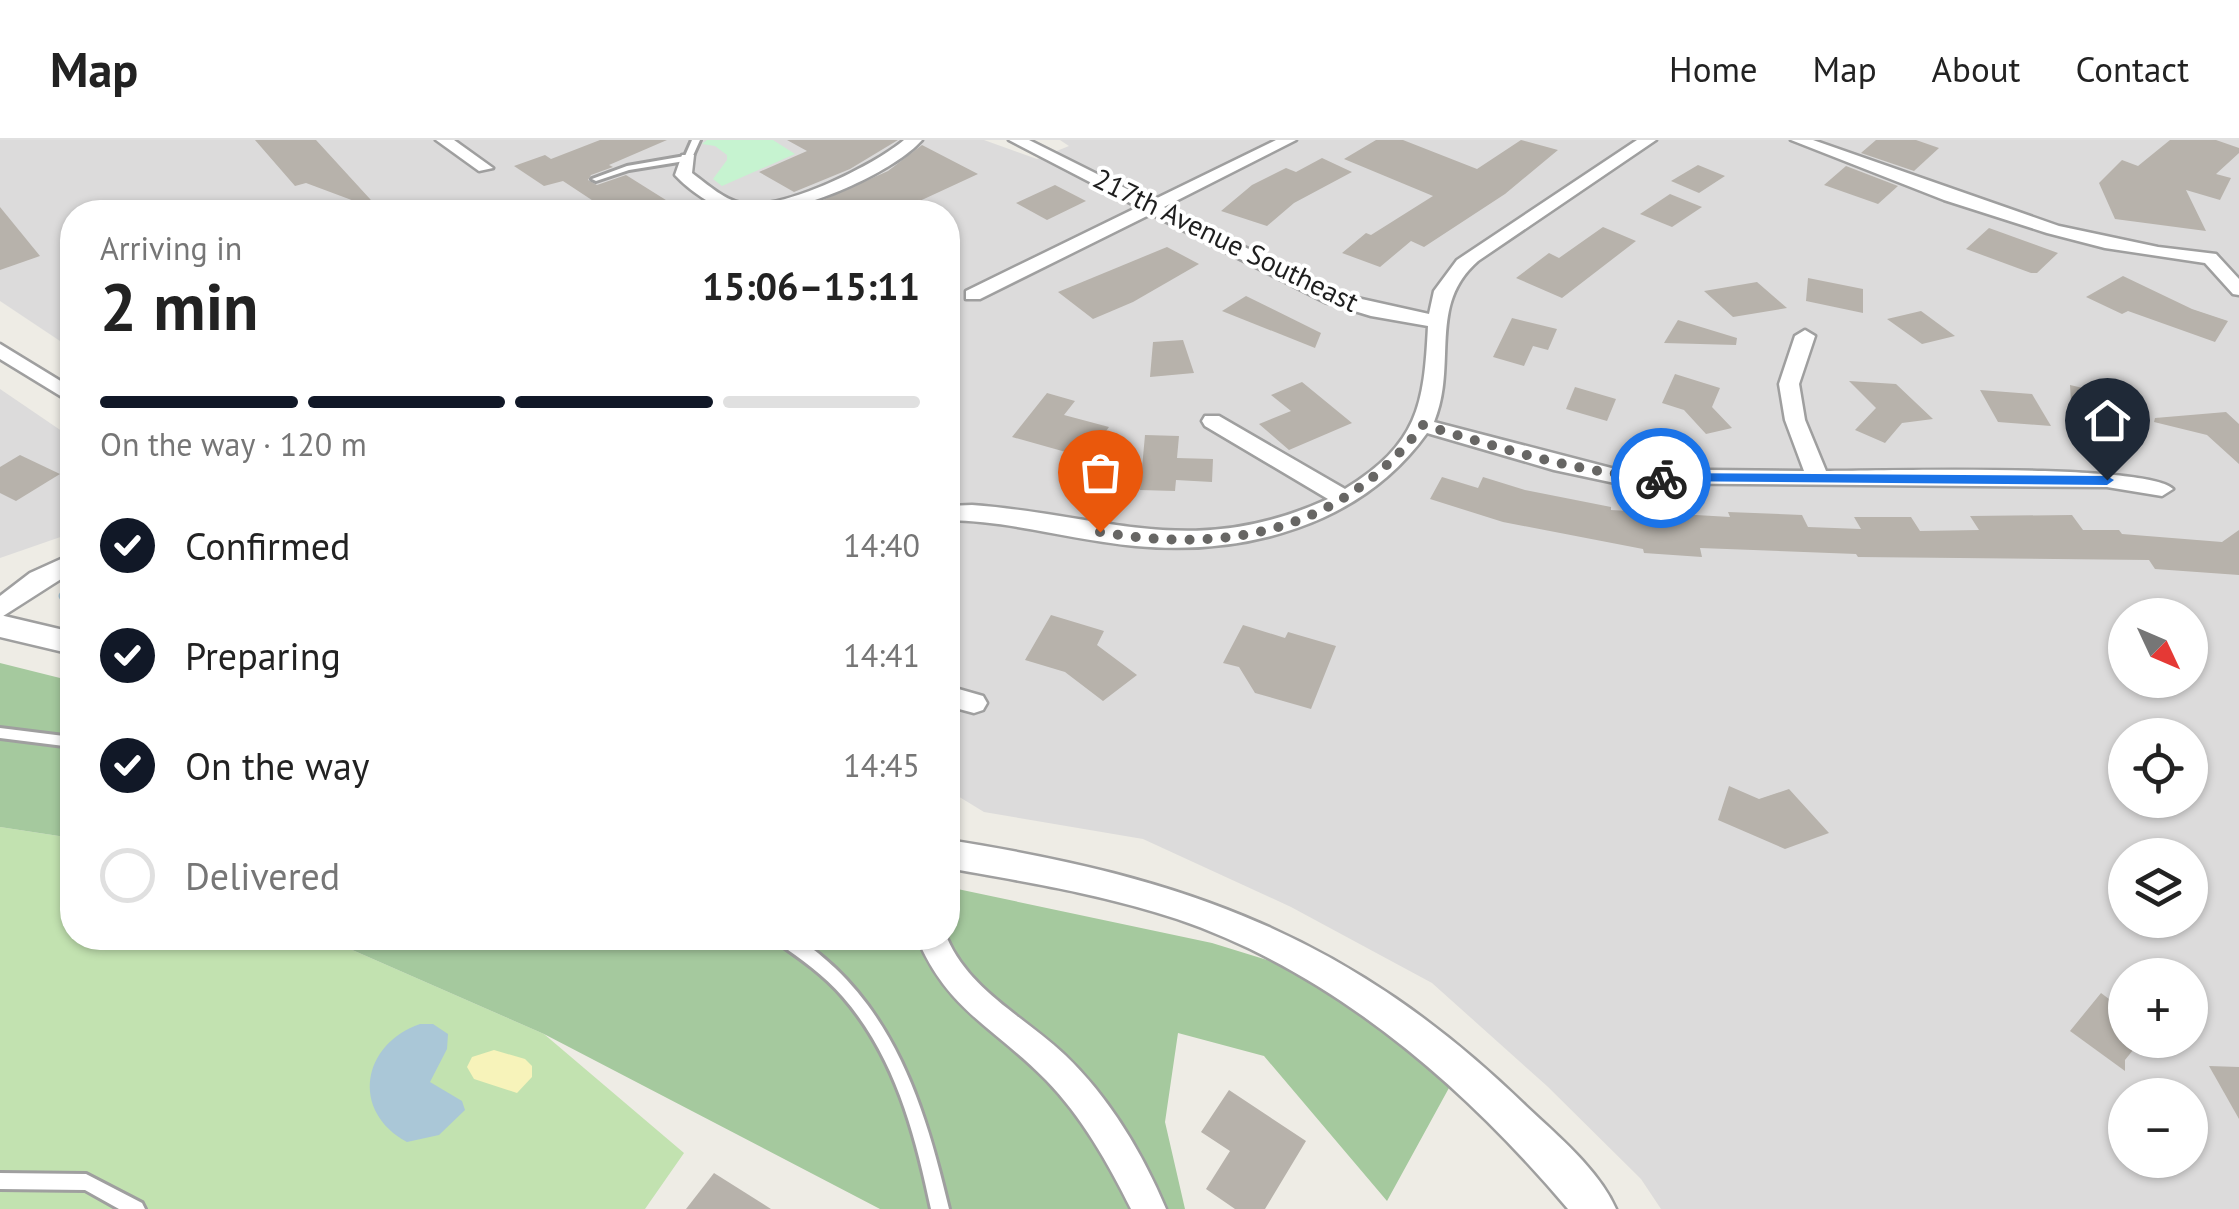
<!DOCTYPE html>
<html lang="en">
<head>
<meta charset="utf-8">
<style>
  body { margin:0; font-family:"PT Sans",sans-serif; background:#f2f2f2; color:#222; height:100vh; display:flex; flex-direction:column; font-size:38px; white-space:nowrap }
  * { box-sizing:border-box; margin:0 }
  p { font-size:32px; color:#767676 }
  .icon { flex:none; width:55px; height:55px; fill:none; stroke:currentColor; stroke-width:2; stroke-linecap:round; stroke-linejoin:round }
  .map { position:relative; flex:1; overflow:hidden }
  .details { position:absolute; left:60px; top:60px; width:900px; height:750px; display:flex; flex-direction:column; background:#fff; border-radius:40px; box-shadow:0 2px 8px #0004 }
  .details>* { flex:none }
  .needle { width:65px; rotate:134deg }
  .buttons { position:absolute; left:2108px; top:458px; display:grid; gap:20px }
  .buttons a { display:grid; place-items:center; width:100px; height:100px; border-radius:50%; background:#fff; box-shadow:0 2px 8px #0004; font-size:50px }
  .pin { position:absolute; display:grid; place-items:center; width:85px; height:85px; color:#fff; margin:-102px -42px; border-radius:50% 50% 50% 0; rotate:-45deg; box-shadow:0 0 10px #0007 }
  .pin .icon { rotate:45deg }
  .courier { position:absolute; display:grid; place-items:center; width:100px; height:100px; margin:-50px; border:8px solid #1a73e8; border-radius:50%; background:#fff; color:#222; box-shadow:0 2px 12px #0007 }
  .overview em { font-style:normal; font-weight:700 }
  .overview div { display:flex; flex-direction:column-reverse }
  .overview { display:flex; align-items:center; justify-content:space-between; height:170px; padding:0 40px }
  h1 { font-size:65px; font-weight:700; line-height:75px }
  .bar { display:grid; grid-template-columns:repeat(4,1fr); gap:15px 10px; align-content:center; height:120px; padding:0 40px }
  .bar i { height:12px; border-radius:8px; background:#e0e0e0 }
  .bar .current { background:#111827 }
  .bar p { grid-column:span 4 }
  ol { padding:0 40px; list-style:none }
  li { display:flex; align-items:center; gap:30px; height:110px }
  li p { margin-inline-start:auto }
  li .icon { padding:10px; border-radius:50%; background:#111827; color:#fff; stroke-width:4 }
  li:last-child { color:#767676 }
  li i { width:55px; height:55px; border:5px solid #e0e0e0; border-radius:50% }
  header { display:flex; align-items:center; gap:60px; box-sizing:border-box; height:140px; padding:0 50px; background:#fff; border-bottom:2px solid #e0e0e0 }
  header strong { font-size:48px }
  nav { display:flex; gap:55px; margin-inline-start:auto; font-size:35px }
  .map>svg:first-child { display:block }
  .residential { fill:#dcdbdb; fill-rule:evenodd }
  .grass { fill:#c2e2b0 }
  .forest { fill:#a5c99e }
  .sand { fill:#f7f3ba }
  .park { fill:#c6f3d0 }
  .water { fill:#aac7d7 }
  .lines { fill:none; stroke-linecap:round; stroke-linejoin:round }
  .stream { stroke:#aac7d7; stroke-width:9 }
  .building { fill:#b7b2ab }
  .service-casing { stroke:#9f9f9f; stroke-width:6 }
  .minor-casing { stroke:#9f9f9f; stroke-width:5 }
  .tertiary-casing { stroke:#9f9f9f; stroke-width:5 }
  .service { fill:#fff; fill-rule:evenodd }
  .minor { fill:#fff; fill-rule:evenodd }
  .tertiary { fill:#fff; fill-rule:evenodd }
  .route { fill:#1a73e8 }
  .done { stroke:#676664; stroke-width:10; stroke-dasharray:0 18 }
  .labels { text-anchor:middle; stroke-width:8; stroke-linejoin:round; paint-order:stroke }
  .far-street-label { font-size:28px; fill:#1e1e1e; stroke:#fff }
</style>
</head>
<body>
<header>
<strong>Map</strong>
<nav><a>Home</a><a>Map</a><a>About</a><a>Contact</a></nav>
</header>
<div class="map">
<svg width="2239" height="1069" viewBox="0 0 2239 1069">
  <rect width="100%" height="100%" fill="#eeece5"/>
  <g class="residential">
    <path d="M0,0H984L1037,19L1069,6L1060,0H2239V1069H1661L1641,1039L1547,946L1432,843L1291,767L1143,699L984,672L948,650V72H72V209L0,161ZM2125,475H2190V540H2125ZM2125,595H2190V660H2125ZM2125,715H2190V780H2125ZM2125,835H2190V900H2125ZM2125,955H2190V1020H2125Z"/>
    <path d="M0,249L72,298V393L0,418Z"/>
  </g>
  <path class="grass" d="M0,687L72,698V798H325L544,894L684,1013L645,1069H0Z"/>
  <g class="forest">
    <path d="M0,523L72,541V698L0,687Z"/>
    <path d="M948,747L1212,803L1303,831L1461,926L1387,1061L1264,916L1178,893L1165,982L1185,1069H880L544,894L325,798H649L654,802L691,798H948Z"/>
  </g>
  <path class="sand" d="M494,910L525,919L532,926V937L517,953L474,939L467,927L472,917Z"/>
  <path class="park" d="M707,0H773L795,14L722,46L713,39L727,20V15L715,6L702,4Z"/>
  <path class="water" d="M420,884H433L448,894L447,909L430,942L462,961L465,970L439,995L407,1002C350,971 362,904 420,884Z"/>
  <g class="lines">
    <path class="stream" d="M63,456L72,459"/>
  </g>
  <g class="building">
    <path d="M255,0H316L381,71L306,43L295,46Z"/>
    <path d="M600,0H667L609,25L613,27L591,35L588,40L597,45L626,35L685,72H610L563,41L544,46L514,26L545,15L551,19Z"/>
    <path d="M787,0H898L850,29L794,52L759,32L807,11Z"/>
    <path d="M1376,0H1403L1477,29L1521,0L1558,10L1505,54L1424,107L1411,101L1380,127L1342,113L1366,93L1371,95L1433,56L1344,19Z"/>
    <path d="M1876,0H1916L1939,8L1914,31L1861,13Z"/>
    <path d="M2170,0H2216L2239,8V13L2216,34L2231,38L2220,60L2186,50L2206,91L2115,79L2099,43L2122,20L2138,26Z"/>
    <path d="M922,5L978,34L911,65L906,63L884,72H828L814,64L888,31Z"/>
    <path d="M1322,18L1352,32L1294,63L1267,86L1221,71L1252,45L1286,28L1296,32Z"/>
    <path d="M1698,25L1725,36L1699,53L1671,41Z"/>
    <path d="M1846,26L1898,46L1878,64L1824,45Z"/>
    <path d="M1055,45L1086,61L1047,80L1016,63Z"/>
    <path d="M1670,54L1702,67L1672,87L1640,74Z"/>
    <path d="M0,67L40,116L0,130Z"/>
    <path d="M1603,87L1636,101L1562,158L1516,138L1549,113L1559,118Z"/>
    <path d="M1989,88L2058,113L2037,133H2031L1966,109Z"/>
    <path d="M1167,107L1199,124L1133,162L1093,179L1058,152Z"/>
    <path d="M2123,136L2192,169L2228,181L2215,202L2128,171L2122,174L2086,157Z"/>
    <path d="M1808,138L1863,149V173L1806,161Z"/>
    <path d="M1757,142L1787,168L1733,177L1704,151Z"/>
    <path d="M1246,156L1321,193L1315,208L1222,171Z"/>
    <path d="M1921,171L1955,196L1922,204L1887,179Z"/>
    <path d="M1512,178L1557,189L1548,210L1533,206L1524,226L1493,217Z"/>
    <path d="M1678,180L1737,198L1736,205L1664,203Z"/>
    <path d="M1183,200L1194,233L1150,237L1153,202Z"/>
    <path d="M1675,234L1720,248L1712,267L1732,288L1706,294L1684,270L1662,263Z"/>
    <path d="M1849,241L1896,244L1933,279L1902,283L1885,303L1855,290L1876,268Z"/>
    <path d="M1302,242L1352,283L1289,310L1259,284L1291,271L1271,255Z"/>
    <path d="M2070,245L2135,260L2138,293L2072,277Z"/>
    <path d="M1575,247L1616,259L1607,281L1566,269Z"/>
    <path d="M1980,250L2032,254L2051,286L1998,282Z"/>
    <path d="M1047,253L1075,261L1064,275L1109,287L1087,318L1012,297Z"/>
    <path d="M2226,272L2239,284V324L2207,295L2154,282L2155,278Z"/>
    <path d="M1145,295L1179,296L1177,318L1213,319L1212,342L1176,340L1175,351L1140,350Z"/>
    <path d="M20,315L60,334L16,361L0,353V327Z"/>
    <path d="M1442,337L1478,348L1483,337L1525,350L1611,367V370L1730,377L1728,372L1802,375L1808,387L1861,389L1854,377H1911L1920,391L1979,390L1970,376L2072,375L2083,390H2119L2122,394L2222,402L2239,390V435L2155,429L2149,420L1858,417L1856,414L1700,408L1702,417L1644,413L1643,409L1503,382L1430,359Z"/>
    <path d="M1051,475L1104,491L1097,505L1137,535L1103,561L1065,532L1025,520Z"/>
    <path d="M1243,485L1285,498L1288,492L1336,506L1311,569L1255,553L1239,527L1223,523Z"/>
    <path d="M1729,646L1759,659L1789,649L1829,693L1785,709L1718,680Z"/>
    <path d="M2101,853L2125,871V900H2141L2125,920V931L2070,891Z"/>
    <path d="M2209,926L2239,927V979Z"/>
    <path d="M1229,950L1306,1001L1265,1069H1235L1206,1049L1230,1011L1201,992Z"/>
    <path d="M714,1033L771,1069H686Z"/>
  </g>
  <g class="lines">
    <defs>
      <g id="service">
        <path d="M692,0H700L691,20L629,30L596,41L592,39L627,26L685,16Z"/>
        <path d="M0,588L72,597V607L0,598Z"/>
        <path d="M776,798C801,796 816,811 835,828C902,892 928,980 949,1069H931C915,993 895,917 843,857C824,835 801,819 778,803Z"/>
        <path d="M0,1033L86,1034L142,1063L145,1069H119L85,1050L0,1049Z"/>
      </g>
      <g id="minor">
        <path d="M436,0H454L493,28L479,31Z"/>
        <path d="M904,0H922C890,36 783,81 735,72C714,68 689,50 675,35L682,15H694L692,33C707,44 726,62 746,64C787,68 873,26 904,0Z"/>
        <path d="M1009,0H1029L1151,61L1276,0H1296L1164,67L1339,154L1429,174L1434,151L1457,120L1637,0H1656L1478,121C1427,165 1458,224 1434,282L1615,329L1804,331L1785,280L1779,244L1795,196L1805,190L1815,196L1799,244L1805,280L1826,331C1876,331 2150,323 2173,349L2162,356L2107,347L1615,343L1554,330L1427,293C1361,385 1246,416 1136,406C1072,400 1012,381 948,380V366L972,365C1107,375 1192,421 1328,359L1205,286L1202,281L1205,276H1219L1345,349C1418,304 1424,266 1428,186L1371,176L1325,162L1151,74L980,159H966V151L1138,67Z"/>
        <path d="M1791,0H1813L2059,86L2158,107L2216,114L2239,139V155L2233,154L2205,123L2105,108L2047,93L1944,60Z"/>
        <path d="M0,204L72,248V263L0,219Z"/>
        <path d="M72,414V432L0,478V456L30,433Z"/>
        <path d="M948,546L983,556L987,563L983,570L974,573L948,566Z"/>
        <path d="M917,798H947C970,851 1025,877 1065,915C1109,957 1143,1014 1166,1069H1131C1108,1023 1082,977 1046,940C994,887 948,871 917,798Z"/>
      </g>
      <g id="tertiary">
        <path d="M0,475L72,492V514L0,497Z"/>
        <path d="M948,700C1185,737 1351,796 1526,966C1557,995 1599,1030 1616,1069H1568C1463,945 1333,832 1177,779C1102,754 1025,742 948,728Z"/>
      </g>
    </defs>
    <use href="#service" class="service-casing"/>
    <use href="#minor" class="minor-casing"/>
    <use href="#tertiary" class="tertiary-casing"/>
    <use href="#service" class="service"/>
    <use href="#minor" class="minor"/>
    <use href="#tertiary" class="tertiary"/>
  </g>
  <path class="route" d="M1661,333L2107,336L2114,340L2107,345L1656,341V335Z"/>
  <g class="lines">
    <path class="done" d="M1100,392C1228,414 1341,392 1423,285C1502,308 1579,334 1661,338"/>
  </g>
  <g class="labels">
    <g class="far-street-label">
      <text transform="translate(1226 100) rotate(26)" y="10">217th Avenue Southeast</text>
    </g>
  </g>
</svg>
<div class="buttons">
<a><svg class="needle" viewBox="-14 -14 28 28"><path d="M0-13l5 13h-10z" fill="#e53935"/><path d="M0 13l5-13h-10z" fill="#767676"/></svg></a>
<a><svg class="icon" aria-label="locate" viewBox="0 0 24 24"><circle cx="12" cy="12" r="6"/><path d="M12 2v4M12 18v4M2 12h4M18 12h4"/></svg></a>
<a><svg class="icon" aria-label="layers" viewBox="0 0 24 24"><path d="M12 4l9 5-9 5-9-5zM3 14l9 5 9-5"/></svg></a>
<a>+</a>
<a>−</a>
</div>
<div class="pin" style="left:1100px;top:392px;background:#ea580c"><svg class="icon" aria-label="bag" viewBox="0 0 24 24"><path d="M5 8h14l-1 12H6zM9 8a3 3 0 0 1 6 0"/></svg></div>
<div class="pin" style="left:2107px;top:340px;background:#1f2937"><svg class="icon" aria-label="home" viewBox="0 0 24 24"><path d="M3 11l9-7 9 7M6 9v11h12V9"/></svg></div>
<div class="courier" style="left:1661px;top:338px"><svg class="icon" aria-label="bike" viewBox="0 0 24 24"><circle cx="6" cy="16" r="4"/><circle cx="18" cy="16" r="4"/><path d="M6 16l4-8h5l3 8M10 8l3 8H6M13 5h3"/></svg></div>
<section class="details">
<div class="overview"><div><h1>2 min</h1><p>Arriving in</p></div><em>15:06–15:11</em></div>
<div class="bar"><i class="current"></i><i class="current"></i><i class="current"></i><i></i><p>On the way · 120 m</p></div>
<ol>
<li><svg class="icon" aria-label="check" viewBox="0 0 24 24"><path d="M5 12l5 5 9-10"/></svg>Confirmed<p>14:40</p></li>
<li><svg class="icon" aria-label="check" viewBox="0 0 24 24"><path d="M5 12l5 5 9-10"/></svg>Preparing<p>14:41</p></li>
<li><svg class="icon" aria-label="check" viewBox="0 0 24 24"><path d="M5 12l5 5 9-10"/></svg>On the way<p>14:45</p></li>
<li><i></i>Delivered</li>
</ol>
</section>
</div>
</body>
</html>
